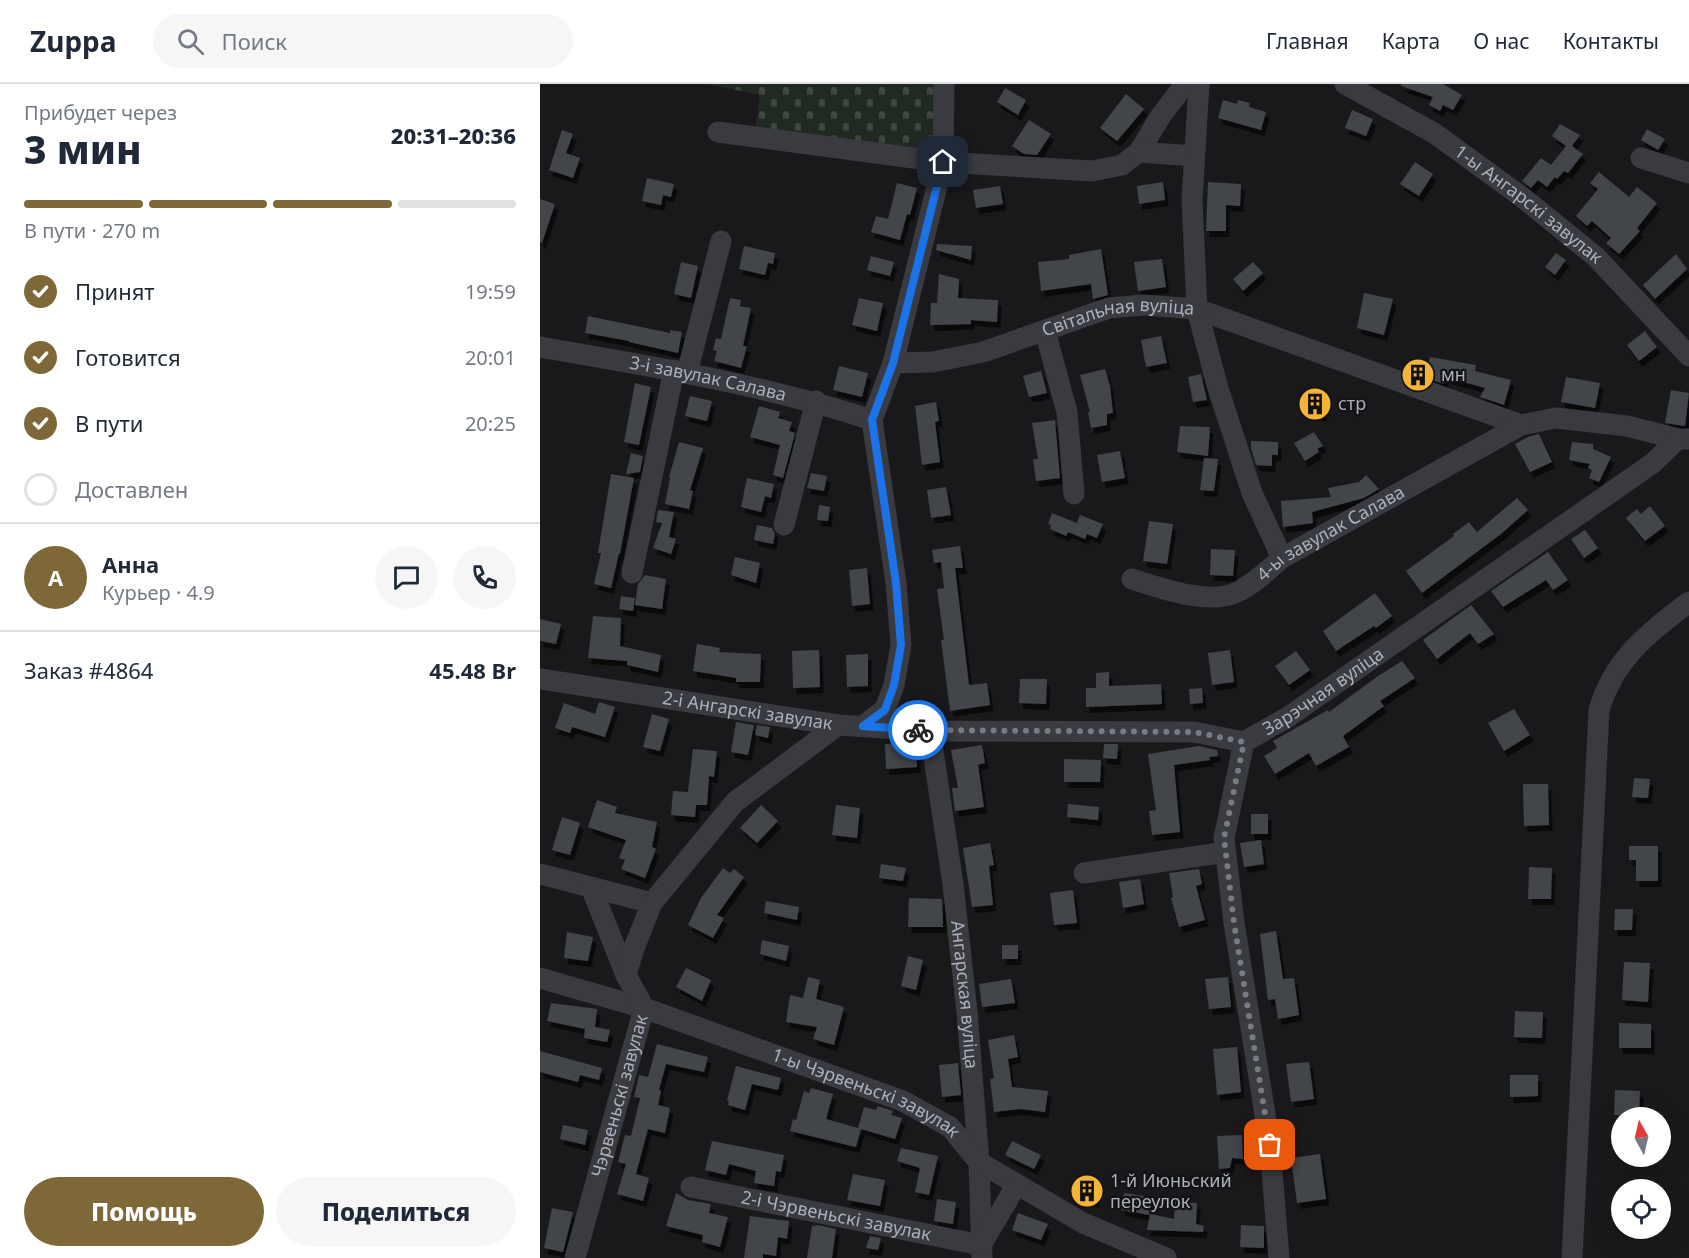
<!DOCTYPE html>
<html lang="ru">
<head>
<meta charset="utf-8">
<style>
  body { margin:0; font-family:"Noto Sans",sans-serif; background:#f6f6f7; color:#1f2937; height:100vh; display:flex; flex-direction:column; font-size:22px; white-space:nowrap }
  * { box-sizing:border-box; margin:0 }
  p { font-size:20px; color:#747a83 }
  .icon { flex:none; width:33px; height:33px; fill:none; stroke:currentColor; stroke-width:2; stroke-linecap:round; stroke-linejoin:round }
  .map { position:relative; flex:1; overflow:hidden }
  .details { display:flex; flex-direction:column; background:#fff; width:540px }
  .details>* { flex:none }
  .needle { width:39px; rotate:352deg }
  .buttons { position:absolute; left:1071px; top:1023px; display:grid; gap:12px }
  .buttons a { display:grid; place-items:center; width:60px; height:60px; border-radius:50%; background:#fff; box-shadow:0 6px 24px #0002; font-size:30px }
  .pin { position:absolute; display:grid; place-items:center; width:51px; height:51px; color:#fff; margin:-26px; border-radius:12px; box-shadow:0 3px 9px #0006 }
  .courier { position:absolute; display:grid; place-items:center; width:60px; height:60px; margin:-30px; border:4px solid #1a73e8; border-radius:50%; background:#fff; color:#222; box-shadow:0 2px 8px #0007 }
  .summary em { font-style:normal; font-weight:800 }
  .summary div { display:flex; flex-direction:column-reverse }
  .summary { display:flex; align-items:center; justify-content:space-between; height:102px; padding:0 24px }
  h1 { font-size:39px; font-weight:800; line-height:45px }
  .bar { display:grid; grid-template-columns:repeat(4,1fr); gap:9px 6px; align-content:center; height:72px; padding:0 24px }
  .bar i { height:8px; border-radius:4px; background:#e0e1e3 }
  .bar .current { background:#7f6837 }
  .bar p { grid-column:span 4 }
  .line { display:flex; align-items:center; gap:15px; padding:0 24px; border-top:2px solid #e0e1e3 }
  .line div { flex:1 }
  .round { display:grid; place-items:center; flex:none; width:63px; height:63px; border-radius:32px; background:#f6f6f7 }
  ol { padding:0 24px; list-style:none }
  li { display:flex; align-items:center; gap:18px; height:66px }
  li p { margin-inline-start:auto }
  li .icon { padding:6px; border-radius:50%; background:#7f6837; color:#fff; stroke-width:4 }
  li:last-child { color:#747a83 }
  li i { width:33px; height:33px; border:3px solid #e0e1e3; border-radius:50% }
  .action { display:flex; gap:12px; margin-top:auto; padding:12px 24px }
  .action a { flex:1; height:69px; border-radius:36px; background:#7f6837; color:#fff; font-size:24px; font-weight:800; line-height:69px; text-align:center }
  .action a+a { background:#f6f6f7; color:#1f2937 }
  header { display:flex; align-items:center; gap:36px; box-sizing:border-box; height:84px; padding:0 30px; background:#fff; border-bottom:2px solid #e0e1e3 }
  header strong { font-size:28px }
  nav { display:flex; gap:33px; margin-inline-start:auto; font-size:21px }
  .search { width:420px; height:54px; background:#f6f6f7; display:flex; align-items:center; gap:15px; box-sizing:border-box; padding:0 21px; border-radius:33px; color:#747a83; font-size:22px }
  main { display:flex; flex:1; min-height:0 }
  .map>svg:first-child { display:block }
  .cemetery { fill:url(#cemetery-stones) }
  .building { fill:#434448; filter:url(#shadow) }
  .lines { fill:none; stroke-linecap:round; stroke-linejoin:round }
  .minor { stroke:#3a3b40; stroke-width:21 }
  .done { stroke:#787b83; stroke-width:6; stroke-dasharray:0 10.8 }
  .route { stroke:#1a73e8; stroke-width:8 }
  .labels { text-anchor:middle; stroke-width:4.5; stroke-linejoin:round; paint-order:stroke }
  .street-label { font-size:18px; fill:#abb0bb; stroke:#141416 }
  .poi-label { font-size:18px; fill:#abb0bb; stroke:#141416; text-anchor:start }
</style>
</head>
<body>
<header>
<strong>Zuppa</strong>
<div class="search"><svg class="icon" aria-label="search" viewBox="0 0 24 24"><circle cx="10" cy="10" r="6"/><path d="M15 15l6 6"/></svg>Поиск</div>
<nav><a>Главная</a><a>Карта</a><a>О нас</a><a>Контакты</a></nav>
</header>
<main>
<section class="details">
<div class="summary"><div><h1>3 мин</h1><p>Прибудет через</p></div><em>20:31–20:36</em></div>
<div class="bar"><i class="current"></i><i class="current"></i><i class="current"></i><i></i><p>В пути · 270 m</p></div>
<ol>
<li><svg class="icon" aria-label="check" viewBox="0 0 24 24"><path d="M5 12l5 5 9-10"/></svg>Принят<p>19:59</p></li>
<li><svg class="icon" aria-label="check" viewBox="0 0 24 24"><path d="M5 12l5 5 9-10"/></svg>Готовится<p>20:01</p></li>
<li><svg class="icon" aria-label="check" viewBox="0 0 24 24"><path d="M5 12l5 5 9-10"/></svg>В пути<p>20:25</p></li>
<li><i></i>Доставлен</li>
</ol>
<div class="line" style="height:108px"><b class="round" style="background:#7f6837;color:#fff">А</b><div><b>Анна</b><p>Курьер · 4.9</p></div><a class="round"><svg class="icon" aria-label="chat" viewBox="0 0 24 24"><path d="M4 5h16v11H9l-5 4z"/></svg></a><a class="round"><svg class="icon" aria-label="phone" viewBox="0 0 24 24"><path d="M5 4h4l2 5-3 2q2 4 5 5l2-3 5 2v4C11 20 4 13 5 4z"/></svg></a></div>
<div class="line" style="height:78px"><div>Заказ #4864</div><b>45.48 Br</b></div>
<div class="action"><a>Помощь</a><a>Поделиться</a></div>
</section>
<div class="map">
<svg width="1149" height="1174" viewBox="0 0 1149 1174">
  <defs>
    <pattern id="cemetery-stones" width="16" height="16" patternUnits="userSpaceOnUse" patternTransform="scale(1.5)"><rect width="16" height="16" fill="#212a22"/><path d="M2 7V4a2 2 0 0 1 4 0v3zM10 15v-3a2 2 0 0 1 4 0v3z" fill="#3f4640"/></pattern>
    <filter id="shadow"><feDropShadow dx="3.5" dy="6" stdDeviation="0" flood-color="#0009"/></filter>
  </defs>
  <rect width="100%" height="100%" fill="#19191b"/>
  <path class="cemetery" d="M167,0H397V68L215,46L220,11Z"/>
  <g class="building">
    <path d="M861,0H903L922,11L913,26L903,21L900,27L889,21L893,13L861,2Z"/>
    <path d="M465,4L486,16L478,31L457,18Z"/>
    <path d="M586,10L604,25L577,57L560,44Z"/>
    <path d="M683,16L697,20L698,16L710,19L709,23L726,28L721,46L678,34Z"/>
    <path d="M812,26L833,35L826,52L805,44Z"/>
    <path d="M489,36L511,50L497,71L484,70L472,62Z"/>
    <path d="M1020,40L1040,51L1032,62L1043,70L1028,89L1024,87L1017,95L1015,93L1007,103L998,96L991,104L982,97L1001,74L1011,81L1026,62L1012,52Z"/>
    <path d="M1107,45L1125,55L1118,66L1101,56Z"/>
    <path d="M22,46L33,50L26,69L40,74L33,94L9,86Z"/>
    <path d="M875,78L893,90L879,112L860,100Z"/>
    <path d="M1059,88L1089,113L1097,103L1117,119L1097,144L1100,147L1079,170L1066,159L1071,154L1052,137L1047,142L1036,132L1058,105L1050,99Z"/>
    <path d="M107,94L134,100L131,113L123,111L121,121L102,117Z"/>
    <path d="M623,98L625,116L599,120L597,102Z"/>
    <path d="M668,98L701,100L700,122L686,121V147H666Z"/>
    <path d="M357,99L377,104L370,131L367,130L360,156L331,148L336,132L348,135Z"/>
    <path d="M460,102L463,120L436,124L433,106Z"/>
    <path d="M0,115L15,120L2,159L0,158Z"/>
    <path d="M397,160L432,162L431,176L396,166Z"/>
    <path d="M204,162L235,169L233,180L228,179L225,191L199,185Z"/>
    <path d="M561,165L568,211L553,215L551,200L501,207L498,178L529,175V171Z"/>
    <path d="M1016,169L1026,176L1015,191L1005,183Z"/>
    <path d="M1136,170L1147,185L1115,215L1103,201Z"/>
    <path d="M331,172L354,178L350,192L327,186Z"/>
    <path d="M622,175L626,203L598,207L594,178Z"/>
    <path d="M141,178L158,182L151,214L134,210Z"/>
    <path d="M713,178L723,189L703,207L693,195Z"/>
    <path d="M399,190L419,195L418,214L458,216L457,238L431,236V240L390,241L391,219H397Z"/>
    <path d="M824,209L853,215L844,251L817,244Z"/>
    <path d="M190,214L201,216L200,222L211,224L203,262H207L201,284L174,277L177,267L173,266L176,254L181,255Z"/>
    <path d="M319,214L343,219L337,247L312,241Z"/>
    <path d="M48,232L130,249V246L142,248L138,269L89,258V257L45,249Z"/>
    <path d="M1105,247L1117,263L1099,277L1087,261Z"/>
    <path d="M621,252L627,279L606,283L601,256Z"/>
    <path d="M890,273L936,281L935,287L971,296L964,321L940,313L945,304L905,293L904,300L886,294Z"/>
    <path d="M299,282L328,289L322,313L293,306Z"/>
    <path d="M565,285L570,302L573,329L567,330V341L551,344L548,328H550L540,291Z"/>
    <path d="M501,287L507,309L489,313L483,292Z"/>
    <path d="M661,290L667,316L653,318L648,293Z"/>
    <path d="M1026,293L1060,299L1055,324L1021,318Z"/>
    <path d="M95,299L111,303L99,361L84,358Z"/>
    <path d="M1131,306L1149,309L1145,342L1125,339Z"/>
    <path d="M767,308L788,312L783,332L763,327Z"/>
    <path d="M150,312L172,317L167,337L145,332Z"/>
    <path d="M396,318L399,337L395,338L400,378L382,381L375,322Z"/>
    <path d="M219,322L240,328L238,334L252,338L249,347L255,349L243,394L233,391L240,361L210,353Z"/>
    <path d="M515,336L520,394L496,397L493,375H498L492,339Z"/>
    <path d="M640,342L670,343L668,372L637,368Z"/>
    <path d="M774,348L783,362L777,365L779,368L765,377L754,359Z"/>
    <path d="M999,350L1012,378L990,388L975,360L988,353Z"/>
    <path d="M711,357L738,358V371H732V382L716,381L711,364Z"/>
    <path d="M139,358L163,364L150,406L153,407L149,425L125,420L130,394L129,393Z"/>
    <path d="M1032,358L1053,360V365L1071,373L1059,398L1049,394L1052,386L1048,384L1050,380L1029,376Z"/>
    <path d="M580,367L585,394L562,398L557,371Z"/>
    <path d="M91,369L103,372L100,388L86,390Z"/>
    <path d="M664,374L678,375L674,407L660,406Z"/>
    <path d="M271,389L287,392L284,407L267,404Z"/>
    <path d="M71,390L94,394L80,470L79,469L71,504L54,500L61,469H58Z"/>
    <path d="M826,391L839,405L824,414L772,428L773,439L743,443L741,417L791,413L788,404L819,398Z"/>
    <path d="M207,394L234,400L231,414L225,412L221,428L201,423Z"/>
    <path d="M406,403L411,431L391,434L387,406Z"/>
    <path d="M977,414L988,426L961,450L882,509L866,487L914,452L913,450L929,438L937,448Z"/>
    <path d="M279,421L290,423L288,437L277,436Z"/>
    <path d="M1110,422L1125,442L1105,457L1086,434L1097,425L1101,430Z"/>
    <path d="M118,426L134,428L129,453L136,455L131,470L113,464L122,439L116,438Z"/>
    <path d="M512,429L537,439L540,431L563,440L557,454L547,450L545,455L528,448L526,452L510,445L511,441L508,440Z"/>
    <path d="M609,437L633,440L627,480L603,477Z"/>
    <path d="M217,441L232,444L235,450L233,460L214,456Z"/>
    <path d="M1045,446L1058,464L1044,474L1031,455Z"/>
    <path d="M420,462L423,484H415L429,601L447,599L450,621L410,627L401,556H404L397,505L404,504L401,478L394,479L392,466Z"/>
    <path d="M671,465L695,466L693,492L670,491Z"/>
    <path d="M1008,468L1028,496L1013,506L1006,496L963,523L951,507Z"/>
    <path d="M195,473L220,479L216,499L191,491Z"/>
    <path d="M327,484L330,520L312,522L309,486Z"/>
    <path d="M105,491L126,495L122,525L95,521L98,500Z"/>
    <path d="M835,509L852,532L836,544L834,542L796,567L783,547Z"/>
    <path d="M81,512L95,514L93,527L79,525Z"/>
    <path d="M931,521L954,550L938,560L930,549L897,575L883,556Z"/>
    <path d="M53,532L81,534L80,562L121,571L118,588L87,581V577L48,574Z"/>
    <path d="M0,535L21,540L16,560L0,557Z"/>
    <path d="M157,560L180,564L179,568L221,570L220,598H196V594L153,587Z"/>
    <path d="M279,566L280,603L253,604L252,567Z"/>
    <path d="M690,566L694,598L672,601L668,569Z"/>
    <path d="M756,567L770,586L749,601L735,582Z"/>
    <path d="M328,570V602L307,603L306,571Z"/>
    <path d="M862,577L875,594L840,617L844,622L803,652L809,663L776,682L769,669L735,690L724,672L737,664L733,657L788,626L789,628L838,592Z"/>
    <path d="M569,588V602L621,600L622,620L546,623V604H556V589Z"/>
    <path d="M480,595H507L506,620L479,619Z"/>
    <path d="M662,604L663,619L650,620L649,605Z"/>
    <path d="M59,618L75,623L65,653L32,643L30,649L15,644L24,619L55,630Z"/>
    <path d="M974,625L990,651L964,667L948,639Z"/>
    <path d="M112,630L129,635L120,667L103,663Z"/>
    <path d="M196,638L214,641L208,671L191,668Z"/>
    <path d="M217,641L230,643L228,654L215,651Z"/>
    <path d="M376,659L377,683L346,685L345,660Z"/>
    <path d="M564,660H578L577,675L563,674Z"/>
    <path d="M442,661L445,679L438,681L444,723L415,727L412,704H418L411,666Z"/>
    <path d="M659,662L677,666L678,672L669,673L670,676L634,681L640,748L612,751L609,727L616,726L608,670Z"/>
    <path d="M153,665L177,667L174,693L169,692L167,721H156L155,733L131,731L133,707L148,708Z"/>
    <path d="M524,675L561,676L560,698H524Z"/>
    <path d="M1094,694L1110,695L1108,714L1092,713Z"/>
    <path d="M983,700H1008L1009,741L984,742Z"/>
    <path d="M57,716L77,723L75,729L117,738L112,763L116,765L105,794L81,785L85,776L79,774L86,756L48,743Z"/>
    <path d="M528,720L559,723L558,736L527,733Z"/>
    <path d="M221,721L238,737L217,759L200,744Z"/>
    <path d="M296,721L320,724L317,754L292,751Z"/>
    <rect x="711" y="730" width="17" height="20"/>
    <path d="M22,733L40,739L30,771L12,766Z"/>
    <path d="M721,756L724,780L704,783L700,759Z"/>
    <path d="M450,759L454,781L449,782L453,821L432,823L423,764Z"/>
    <path d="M1089,762H1118V797H1096V776H1089Z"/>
    <path d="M341,780L366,784L363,797L339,794Z"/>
    <path d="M989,783L1012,784L1011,815H988Z"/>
    <path d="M183,784L190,789L194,785L204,793L177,831L184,834L173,854L148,841L161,814Z"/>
    <path d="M659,785L662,800L656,802L665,836L639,843L631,814L633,813L629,789Z"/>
    <path d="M600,795L604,820L583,824L579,798Z"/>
    <path d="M533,806L537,839L514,841L510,809Z"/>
    <path d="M369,814L402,815L403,843H368Z"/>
    <path d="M226,817L259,823L257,836L224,829Z"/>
    <path d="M1075,825H1093L1092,846H1074Z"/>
    <path d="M736,847L743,895L754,894L759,931L738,935L735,915L728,916L720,850Z"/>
    <path d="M27,848L53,853L48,877L24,874Z"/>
    <path d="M222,856L249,862L246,877L220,870Z"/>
    <rect x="462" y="861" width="16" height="14"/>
    <path d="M368,872L383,876L376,906L361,902Z"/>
    <path d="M1084,878L1110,879L1108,918L1082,916Z"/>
    <path d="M146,884L171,896L162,917L136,903Z"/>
    <path d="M268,893L280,896L276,915L304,923L294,961L273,955L277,943L246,938L250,911L263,914Z"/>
    <path d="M688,893L691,923L669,925L665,895Z"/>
    <path d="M471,895L475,919L442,923L439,900Z"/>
    <path d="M11,919L57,925L55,943L70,946L67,958L44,954L45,945L7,937Z"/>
    <path d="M975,927L1003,928L1002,954L974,953Z"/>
    <path d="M1079,939L1111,940V964H1079Z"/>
    <path d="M474,951L478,973L468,975L472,1003L508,1007L505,1028L480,1025L454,1028L450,995L454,994L448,956Z"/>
    <path d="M117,960L168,973L164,988L126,980L119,1006L121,1007L118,1021L130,1024L125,1049L108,1045L96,1090L109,1094L103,1117L77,1110L86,1080L78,1078L85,1051L91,1052L100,1014L94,1013L99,991L108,993Z"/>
    <path d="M697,963L701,1008L677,1011L673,965Z"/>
    <path d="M0,967L62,984L59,996L40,991L38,998L0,988Z"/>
    <path d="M769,978L774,1015L751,1018L746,980Z"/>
    <path d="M418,979L421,1011L402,1013L399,981Z"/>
    <path d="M196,982L241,994L238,1006L212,1000L205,1026L188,1021L189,1017L187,1016Z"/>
    <path d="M970,991H998V1012L970,1013Z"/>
    <path d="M271,1004L293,1010L286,1035L318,1044L324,1023L336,1026L338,1022L353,1027L351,1031L362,1034L355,1055L321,1045L316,1063L250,1047L253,1035L256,1036L264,1007L269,1009Z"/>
    <path d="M1075,1006L1100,1007L1099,1032L1074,1031Z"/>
    <path d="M23,1041L48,1046L45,1061L20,1055Z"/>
    <path d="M702,1051L703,1075L692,1074L690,1084L679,1085L677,1052Z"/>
    <path d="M172,1057L244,1071L241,1088L236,1087L234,1102L214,1099L216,1087L189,1080L186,1091L165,1086Z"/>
    <path d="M472,1057L501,1071L494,1085L465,1071Z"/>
    <path d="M361,1064L398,1072L389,1111L375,1108L380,1084L357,1077Z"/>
    <path d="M780,1070L786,1115L757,1119L751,1074Z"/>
    <path d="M313,1090L345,1096L340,1122L307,1116Z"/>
    <path d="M538,1095L560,1103L555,1118L533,1110Z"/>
    <path d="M136,1109L148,1116L171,1120L169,1129L188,1133L180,1163L162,1158L163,1151L126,1142Z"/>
    <path d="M584,1109L612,1113L609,1131L581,1126Z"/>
    <path d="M397,1115L416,1118L413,1140L394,1137Z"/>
    <path d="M635,1118L657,1119L656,1140L664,1142L663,1148L607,1146L610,1130L634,1135Z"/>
    <path d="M12,1124L33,1128L23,1168L4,1164Z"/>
    <path d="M478,1129L508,1140L501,1156L472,1146Z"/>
    <path d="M210,1132L249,1137L247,1155L238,1153L236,1172L223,1170V1174H204Z"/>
    <path d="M278,1141L296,1145L292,1174H267L272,1142Z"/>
    <path d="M701,1141L724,1142V1164L700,1163Z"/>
    <path d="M330,1152L341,1154L338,1166L326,1164Z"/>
  </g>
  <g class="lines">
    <g class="minor">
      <path id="s1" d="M805,0L894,49L982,113L1056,173L1149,272"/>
      <path d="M178,48L403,78L552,87L582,81L599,68L620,33L645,0"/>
      <path d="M599,68L654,72"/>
      <path d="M1101,74L1149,89"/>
      <path d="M657,225L981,341L1016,334L1087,342L1138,355H1149"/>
      <path d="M657,225L677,301L712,409L742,474"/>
      <path d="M505,247L527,328L534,410"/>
      <path id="s2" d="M0,263C112,282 224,301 332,336"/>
      <path id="s3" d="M353,279L393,278L443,268L569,224L604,221L657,225L652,116L659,0"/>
      <path d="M147,289L181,157"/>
      <path d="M244,441L276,317"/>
      <path d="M92,489L134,286"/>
      <path id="s4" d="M592,495C620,504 670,522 697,508C714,500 728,486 742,474L981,341"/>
      <path id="s5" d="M0,595L298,641L390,647L654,648L704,658"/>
      <path d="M323,642L345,625L354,601L361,561L356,499L332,336L353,279L403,78L404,0"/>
      <path id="s6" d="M390,647L413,800L427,928L439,1078L442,1174"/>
      <path d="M544,789L686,768"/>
      <path d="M0,790L112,819"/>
      <path d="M51,803L86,891"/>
      <path id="s7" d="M0,894L104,924L363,1017L410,1043L439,1078L543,1139L626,1174"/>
      <path id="s8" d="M151,1103L441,1161L477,1100"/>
      <path id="s9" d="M35,1174L104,924L86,891L94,864L112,819L195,718L298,641"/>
      <path id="s10" d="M739,1174L730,1061L694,839L684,754L704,658L748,633L1113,379L1138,355"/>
      <path d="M1032,1174L1059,626C1074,575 1108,549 1149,518"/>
    </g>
  </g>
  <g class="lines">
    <path class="done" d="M378,646L654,648L704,658L684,754L694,839L730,1061"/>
    <path class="route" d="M378,646L323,642L345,626L354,601L361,561L356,499L332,336L353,279L403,78"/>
  </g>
  <defs>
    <symbol id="building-disc" viewBox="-11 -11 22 22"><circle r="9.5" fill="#f4b438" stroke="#141416"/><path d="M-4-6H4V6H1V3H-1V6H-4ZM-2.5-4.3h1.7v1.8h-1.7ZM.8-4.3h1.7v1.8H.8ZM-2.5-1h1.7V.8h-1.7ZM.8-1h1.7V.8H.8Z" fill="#111"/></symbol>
  </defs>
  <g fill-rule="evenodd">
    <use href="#building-disc" x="859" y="272" width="38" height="38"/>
    <use href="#building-disc" x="756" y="301" width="38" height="38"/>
    <use href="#building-disc" x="528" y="1088" width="38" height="38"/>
  </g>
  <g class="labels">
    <g class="street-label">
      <text dy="6" stroke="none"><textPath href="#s1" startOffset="220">1-ы Ангарскі завулак</textPath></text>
      <text dy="6" stroke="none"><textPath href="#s3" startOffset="232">Світальная вуліца</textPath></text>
      <text dy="6" stroke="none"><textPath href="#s2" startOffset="171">3-і завулак Салава</textPath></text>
      <text dy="6" stroke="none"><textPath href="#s4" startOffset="219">4-ы завулак Салава</textPath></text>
      <text dy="6" stroke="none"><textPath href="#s10" startOffset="616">Зарэчная вуліца</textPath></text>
      <text dy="6" stroke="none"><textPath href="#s5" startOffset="210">2-і Ангарскі завулак</textPath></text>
      <text dy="6" stroke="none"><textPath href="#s6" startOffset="266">Ангарская вуліца</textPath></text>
      <text dy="6" stroke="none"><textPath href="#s9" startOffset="168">Чэрвеньскі завулак</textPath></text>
      <text dy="6" stroke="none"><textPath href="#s7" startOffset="346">1-ы Чэрвеньскі завулак</textPath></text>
      <text dy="6" stroke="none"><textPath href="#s8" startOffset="148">2-і Чэрвеньскі завулак</textPath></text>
    </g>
    <g class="poi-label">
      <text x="901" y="297">мн</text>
      <text x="798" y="326">стр</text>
      <text x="570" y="1103">1-й Июньский<tspan x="570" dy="21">переулок</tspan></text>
    </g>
  </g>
</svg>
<div class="buttons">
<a><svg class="needle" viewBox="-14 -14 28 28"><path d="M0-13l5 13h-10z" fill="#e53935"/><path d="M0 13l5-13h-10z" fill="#747a83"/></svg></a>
<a><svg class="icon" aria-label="locate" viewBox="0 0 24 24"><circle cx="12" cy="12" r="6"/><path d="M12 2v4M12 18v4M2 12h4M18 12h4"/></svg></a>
</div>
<div class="pin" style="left:730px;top:1061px;background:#ea580c"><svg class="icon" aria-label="bag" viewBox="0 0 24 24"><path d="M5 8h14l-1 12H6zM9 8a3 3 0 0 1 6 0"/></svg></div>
<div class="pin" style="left:403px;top:78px;background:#1f2937"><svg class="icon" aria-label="home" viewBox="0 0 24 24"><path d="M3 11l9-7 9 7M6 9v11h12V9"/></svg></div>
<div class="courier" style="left:378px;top:646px"><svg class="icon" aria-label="bike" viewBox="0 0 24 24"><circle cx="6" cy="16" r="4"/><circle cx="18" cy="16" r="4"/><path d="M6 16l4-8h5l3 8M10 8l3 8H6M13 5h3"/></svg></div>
</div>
</main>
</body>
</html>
